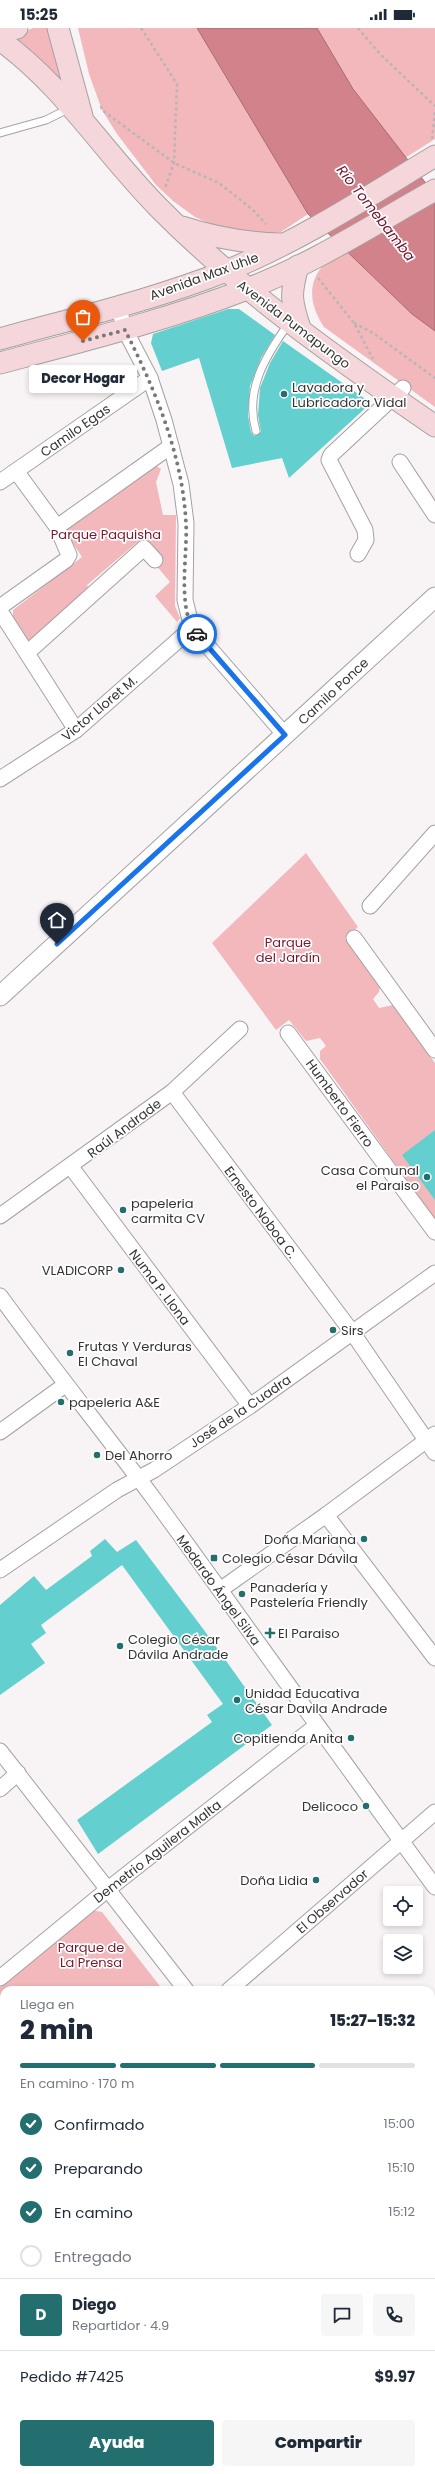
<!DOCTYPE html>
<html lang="es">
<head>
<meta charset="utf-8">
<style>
  body { margin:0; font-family:Poppins,sans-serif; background:#f6f6f7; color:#1f2937; height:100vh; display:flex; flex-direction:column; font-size:15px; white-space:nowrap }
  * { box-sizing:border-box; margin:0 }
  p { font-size:13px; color:#747a83 }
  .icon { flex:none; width:22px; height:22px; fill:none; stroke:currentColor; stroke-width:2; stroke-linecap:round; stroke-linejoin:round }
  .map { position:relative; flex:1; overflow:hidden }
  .drawer { position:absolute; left:0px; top:1958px; width:435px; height:488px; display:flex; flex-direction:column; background:#fff; border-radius:12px 12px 0 0; box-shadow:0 2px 6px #0003 }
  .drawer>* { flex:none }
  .buttons { position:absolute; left:383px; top:1858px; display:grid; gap:8px }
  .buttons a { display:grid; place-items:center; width:40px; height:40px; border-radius:4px; background:#fff; box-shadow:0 2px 6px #0003; font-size:20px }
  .pin { position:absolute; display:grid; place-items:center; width:34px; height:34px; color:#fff; margin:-41px -17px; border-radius:50% 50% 50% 0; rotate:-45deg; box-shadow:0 0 4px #0007 }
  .pin .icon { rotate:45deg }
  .courier { position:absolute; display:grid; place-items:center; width:40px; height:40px; margin:-20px; border:3px solid #1a73e8; border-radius:50%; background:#fff; color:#222; box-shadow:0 1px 5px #0007 }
  .bubble { position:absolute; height:28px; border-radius:4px; background:#fff; box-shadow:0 2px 6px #0003; font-size:13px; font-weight:800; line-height:28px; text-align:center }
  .head em { font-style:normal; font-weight:800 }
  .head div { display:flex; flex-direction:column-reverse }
  .head { display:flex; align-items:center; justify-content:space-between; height:68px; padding:0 20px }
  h1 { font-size:26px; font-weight:800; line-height:30px }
  .bar { display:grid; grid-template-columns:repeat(4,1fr); gap:6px 4px; align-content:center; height:48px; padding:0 20px }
  .bar i { height:5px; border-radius:3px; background:#e0e1e3 }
  .bar .on { background:#236e6f }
  .bar p { grid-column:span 4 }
  .line { display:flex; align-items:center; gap:10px; padding:0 20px; border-top:1px solid #e0e1e3 }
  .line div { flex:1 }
  .round { display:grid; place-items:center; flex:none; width:42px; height:42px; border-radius:4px; background:#f6f6f7 }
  ol { padding:0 20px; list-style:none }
  li { display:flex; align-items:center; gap:12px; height:44px }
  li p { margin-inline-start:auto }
  li .icon { padding:4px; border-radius:50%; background:#236e6f; color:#fff; stroke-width:4 }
  li:last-child { color:#747a83 }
  li i { width:22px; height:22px; border:2px solid #e0e1e3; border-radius:50% }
  .button { display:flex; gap:8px; margin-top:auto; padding:8px 20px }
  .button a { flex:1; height:46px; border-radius:4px; background:#236e6f; color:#fff; font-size:16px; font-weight:800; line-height:46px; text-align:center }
  .button a+a { background:#f6f6f7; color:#1f2937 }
  .status { display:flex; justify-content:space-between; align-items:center; height:28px; padding:0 20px; background:#fff; direction:ltr }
  .status svg { height:11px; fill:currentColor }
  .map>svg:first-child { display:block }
  .green { fill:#f2b8bc }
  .water { fill:#d2828a; stroke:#a36b70 }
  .building { fill:#64cfcf }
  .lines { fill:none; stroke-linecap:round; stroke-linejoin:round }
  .service-casing { stroke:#a5a1a1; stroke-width:9 }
  .minor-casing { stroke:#a5a1a1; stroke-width:17 }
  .tertiary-casing { stroke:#a5a1a1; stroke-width:21 }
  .secondary-casing { stroke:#a5a1a1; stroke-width:23 }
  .path { stroke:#b9b5b6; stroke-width:2.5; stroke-dasharray:3 3; stroke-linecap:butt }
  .service { stroke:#fff; stroke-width:7 }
  .minor { stroke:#fff; stroke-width:15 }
  .tertiary { stroke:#fff; stroke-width:19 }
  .secondary { stroke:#f5d6da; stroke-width:21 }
  .done { stroke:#797778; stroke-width:4; stroke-dasharray:0 7.2 }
  .route { stroke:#1a73e8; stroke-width:5 }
  .poi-dot { fill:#236e6f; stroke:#fff; stroke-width:1.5 }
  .labels { text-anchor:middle; stroke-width:3.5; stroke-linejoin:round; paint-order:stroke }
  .street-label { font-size:13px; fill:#353434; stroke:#fff }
  .poi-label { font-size:13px; fill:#353434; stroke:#fff; text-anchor:start }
  .park-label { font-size:13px; fill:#77182d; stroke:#fff }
  .water-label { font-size:14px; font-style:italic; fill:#711128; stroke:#fff }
</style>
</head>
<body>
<div class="status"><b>15:25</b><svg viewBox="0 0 49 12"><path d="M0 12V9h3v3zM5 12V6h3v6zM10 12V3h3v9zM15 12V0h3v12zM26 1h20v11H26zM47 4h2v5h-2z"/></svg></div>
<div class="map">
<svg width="435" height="2446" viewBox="0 0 435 2446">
  <rect width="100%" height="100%" fill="#f8f4f5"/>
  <g class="green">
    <path d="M33,0H51L68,67L33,24L10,10Z"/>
    <path d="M78,0H197L308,186L281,204L268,206L219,200L195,189L173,173L156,157L117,106L102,82L89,46Z"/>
    <path d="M317,0H435V111L405,130L353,61Z"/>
    <path d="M347,223L412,286L435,303V379L324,299C312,281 306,259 321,240C326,233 340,228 347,223Z"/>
    <path d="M155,437L161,441L156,454L163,487H176L175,578L180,590L177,594L155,568L170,554L155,536L159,532L141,511L87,557L91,566L31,618L13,589V582L82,529L64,502Z"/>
    <path d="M306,825L358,899L345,910L380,959L379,964L373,971L379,980L393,977L435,1035V1191L320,1031V1023L326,1018L320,1010L306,1013L289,992L276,1002L212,915Z"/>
    <path d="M89,1882L102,1884L163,1962H4V2138L0,2141V1959Z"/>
  </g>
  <path class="water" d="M197,0H317L353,61L435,167V303L412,286L308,186Z"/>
  <g class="building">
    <path d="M228,281H239L275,307L261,330L250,358L248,388L251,404L254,408L261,404L258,387L260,360L270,335L283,313L371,375L289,450L282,430L232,440L199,330L162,343L151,315L153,306Z"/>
    <path d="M66,337L68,350L51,354L48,340Z"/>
    <path d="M435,1102V1172L402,1127Z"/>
    <path d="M105,1511L117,1524L136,1512L204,1602L272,1697L98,1826L77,1792L212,1694L207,1687L223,1676L122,1537L41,1597L46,1605L31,1616L45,1635L0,1667V1577L34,1548L46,1562L92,1528L90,1523Z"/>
  </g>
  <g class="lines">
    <defs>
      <g id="service">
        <path d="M0,105L46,92L70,80"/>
        <path d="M256,403C244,362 266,327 289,295"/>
      </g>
      <g id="minor">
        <path d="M118,278L125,302L150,350L164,392L181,456L186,495L185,572L192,600L285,707"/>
        <path d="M400,434L435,487"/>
        <path d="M0,454L150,350"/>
        <path d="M57,499L171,418"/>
        <path d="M358,526L366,512L365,502L329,432L331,427L403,360"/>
        <path d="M0,579L66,532L69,527L57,499L16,443"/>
        <path d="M0,583L76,702"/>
        <path d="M27,625L144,520L155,532"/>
        <path d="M0,751L76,702L192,600"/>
        <path d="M370,878L435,805"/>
        <path d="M354,910L435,1022"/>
        <path d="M288,1005L435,1204"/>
        <path d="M172,1064L352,1304L435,1425"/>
        <path d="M71,1139L250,1378"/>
        <path d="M0,1188L172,1064L240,1001"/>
        <path d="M0,1268C50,1337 103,1403 154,1471C248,1600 340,1730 435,1859"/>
        <path d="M0,1404L65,1357"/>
        <path d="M326,1487L435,1630"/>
        <path d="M0,1542L117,1462L154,1442L250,1378L435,1245"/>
        <path d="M220,1562L326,1487L435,1406"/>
        <path d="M0,1723L186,1962"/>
        <path d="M0,1761L18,1745"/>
        <path d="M0,1950L107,1862L316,1698"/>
        <path d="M229,1962L435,1784"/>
        <path d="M0,2162L4,2159"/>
        <path d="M0,2185L4,2190"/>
        <path d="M431,2236L435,2230"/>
        <path d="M0,2327L4,2324"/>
        <path d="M431,2356L435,2361"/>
        <path d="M275,2442L281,2446"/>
      </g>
      <g id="tertiary">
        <path d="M0,968L435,569"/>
        <path d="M431,1988L435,1983"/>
        <path d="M96,2446L98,2442"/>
      </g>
      <g id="secondary">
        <path d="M58,0L82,88"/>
        <path d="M0,4L17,0"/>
        <path d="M0,12C64,58 105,126 160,181C242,264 339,332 435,398"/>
        <path d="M182,199C215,210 247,215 281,216"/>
        <path d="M298,238C290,266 291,273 300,300"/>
        <path d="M0,311C75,290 153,272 226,243C300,213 367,169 435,128"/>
        <path d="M0,335C83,313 167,292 247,261C313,236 374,196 435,162"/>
      </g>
    </defs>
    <use href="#service" class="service-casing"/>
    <use href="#minor" class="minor-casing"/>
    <use href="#tertiary" class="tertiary-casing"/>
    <use href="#secondary" class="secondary-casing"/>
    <g class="path">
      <path d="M141,0L177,56L174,135L165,160"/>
      <path d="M358,0L380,26L435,78"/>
      <path d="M101,78L102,82L174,135L219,155L252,181L266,196"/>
      <path d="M432,111L435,84"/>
      <path d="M318,250L354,295L373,331"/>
      <path d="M354,295L373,305L435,350"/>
    </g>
    <use href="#service" class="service"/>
    <use href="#minor" class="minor"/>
    <use href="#tertiary" class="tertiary"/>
    <use href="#secondary" class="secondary"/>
  </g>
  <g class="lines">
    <path class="done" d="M83,313L125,302C155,361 183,428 186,496C188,525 176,583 197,606"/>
    <path class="route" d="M57,916L285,707L197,606"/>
  </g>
  <g class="poi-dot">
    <circle cx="284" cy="366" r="4"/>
    <circle cx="427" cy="1149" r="4"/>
    <circle cx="123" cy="1182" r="4"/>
    <circle cx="121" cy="1242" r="4"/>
    <circle cx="333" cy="1302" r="4"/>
    <circle cx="70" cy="1325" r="4"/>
    <circle cx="61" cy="1374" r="4"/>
    <circle cx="97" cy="1427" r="4"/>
    <circle cx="364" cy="1511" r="4"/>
    <rect x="210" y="1526" width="8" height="8" rx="2"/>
    <circle cx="242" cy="1566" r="4"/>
    <path d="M268 1599h4v4h4v4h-4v4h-4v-4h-4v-4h4z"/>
    <circle cx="120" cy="1618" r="4"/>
    <circle cx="237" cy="1672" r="4"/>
    <circle cx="351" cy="1710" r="4"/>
    <circle cx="366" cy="1778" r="4"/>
    <circle cx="316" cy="1852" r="4"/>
  </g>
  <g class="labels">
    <g class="street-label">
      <text transform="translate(204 248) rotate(-20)" y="5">Avenida Max Uhle</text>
      <text transform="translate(294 296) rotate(37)" y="5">Avenida Pumapungo</text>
      <text transform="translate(75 402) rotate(-35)" y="5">Camilo Egas</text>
      <text transform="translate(333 663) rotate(-43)" y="5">Camilo Ponce</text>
      <text transform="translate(99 680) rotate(-40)" y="5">Victor Lloret M.</text>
      <text transform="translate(340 1075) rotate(54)" y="5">Humberto Fierro</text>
      <text transform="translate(124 1100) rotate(-37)" y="5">Raúl Andrade</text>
      <text transform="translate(261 1184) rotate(53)" y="5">Ernesto Noboa C.</text>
      <text transform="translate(160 1259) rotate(53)" y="5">Numa P. Llona</text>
      <text transform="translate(240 1383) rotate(-34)" y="5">José de la Cuadra</text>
      <text transform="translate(219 1562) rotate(54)" y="5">Medardo Ángel Silva</text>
      <text transform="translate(157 1823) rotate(-38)" y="5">Demetrio Aguilera Malta</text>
      <text transform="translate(332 1873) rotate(-41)" y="5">El Observador</text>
    </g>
    <g class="poi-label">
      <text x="292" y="364">Lavadora y<tspan x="292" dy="15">Lubricadora Vidal</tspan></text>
      <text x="419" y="1147" text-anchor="end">Casa Comunal<tspan x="419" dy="15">el Paraiso</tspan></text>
      <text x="131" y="1180">papeleria<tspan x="131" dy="15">carmita CV</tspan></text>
      <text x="113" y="1247" text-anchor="end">VLADICORP</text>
      <text x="341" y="1307">Sirs</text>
      <text x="78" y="1323">Frutas Y Verduras<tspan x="78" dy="15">El Chaval</tspan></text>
      <text x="69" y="1379">papeleria A&amp;E</text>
      <text x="105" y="1432">Del Ahorro</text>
      <text x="356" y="1516" text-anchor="end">Doña Mariana</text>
      <text x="222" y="1535">Colegio César Dávila</text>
      <text x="250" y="1564">Panadería y<tspan x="250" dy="15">Pastelería Friendly</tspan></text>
      <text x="278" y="1610">El Paraiso</text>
      <text x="128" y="1616">Colegio César<tspan x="128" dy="15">Dávila Andrade</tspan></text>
      <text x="245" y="1670">Unidad Educativa<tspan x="245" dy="15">César Davila Andrade</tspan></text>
      <text x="343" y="1715" text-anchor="end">Copitienda Anita</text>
      <text x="358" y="1783" text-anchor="end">Delicoco</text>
      <text x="308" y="1857" text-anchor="end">Doña Lidia</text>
    </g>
    <g class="park-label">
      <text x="106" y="511">Parque Paquisha</text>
      <text x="288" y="919">Parque<tspan x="288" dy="15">del Jardín</tspan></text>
      <text x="91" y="1924">Parque de<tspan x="91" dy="15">La Prensa</tspan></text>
    </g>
    <g class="water-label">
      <text transform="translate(376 185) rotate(52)" y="5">Río Tomebamba</text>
    </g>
  </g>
</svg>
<div class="buttons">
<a><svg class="icon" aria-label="locate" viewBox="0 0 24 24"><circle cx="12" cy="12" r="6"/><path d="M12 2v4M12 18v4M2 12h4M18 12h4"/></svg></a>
<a><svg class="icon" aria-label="layers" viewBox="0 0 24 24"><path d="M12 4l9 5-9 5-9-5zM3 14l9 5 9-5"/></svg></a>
</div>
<div class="pin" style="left:83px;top:313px;background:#ea580c"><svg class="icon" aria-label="bag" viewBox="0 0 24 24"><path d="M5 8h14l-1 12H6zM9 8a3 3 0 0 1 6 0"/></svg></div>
<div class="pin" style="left:57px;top:916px;background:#1f2937"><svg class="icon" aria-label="home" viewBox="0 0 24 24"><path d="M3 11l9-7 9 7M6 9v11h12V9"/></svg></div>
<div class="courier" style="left:197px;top:606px"><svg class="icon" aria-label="car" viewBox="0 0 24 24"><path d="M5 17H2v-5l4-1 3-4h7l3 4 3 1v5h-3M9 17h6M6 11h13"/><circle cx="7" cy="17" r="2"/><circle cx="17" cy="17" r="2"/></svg></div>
<div class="bubble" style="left:29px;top:337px;width:108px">Decor Hogar</div>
<section class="drawer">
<div class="head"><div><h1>2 min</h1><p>Llega en</p></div><em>15:27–15:32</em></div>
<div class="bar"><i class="on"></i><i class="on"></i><i class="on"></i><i></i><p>En camino · 170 m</p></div>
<ol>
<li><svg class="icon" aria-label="check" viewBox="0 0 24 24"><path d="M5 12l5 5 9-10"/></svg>Confirmado<p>15:00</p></li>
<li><svg class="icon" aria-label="check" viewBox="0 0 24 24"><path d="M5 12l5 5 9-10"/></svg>Preparando<p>15:10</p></li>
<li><svg class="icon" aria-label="check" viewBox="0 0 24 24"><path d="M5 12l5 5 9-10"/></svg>En camino<p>15:12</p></li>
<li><i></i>Entregado</li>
</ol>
<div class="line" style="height:72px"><b class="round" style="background:#236e6f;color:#fff">D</b><div><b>Diego</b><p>Repartidor · 4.9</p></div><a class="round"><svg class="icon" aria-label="chat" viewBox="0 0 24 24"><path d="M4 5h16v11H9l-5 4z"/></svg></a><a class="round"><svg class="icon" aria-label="phone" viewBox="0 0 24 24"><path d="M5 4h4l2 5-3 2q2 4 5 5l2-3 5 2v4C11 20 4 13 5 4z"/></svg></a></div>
<div class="line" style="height:52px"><div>Pedido #7425</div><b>$9.97</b></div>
<div class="button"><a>Ayuda</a><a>Compartir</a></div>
</section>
</div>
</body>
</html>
